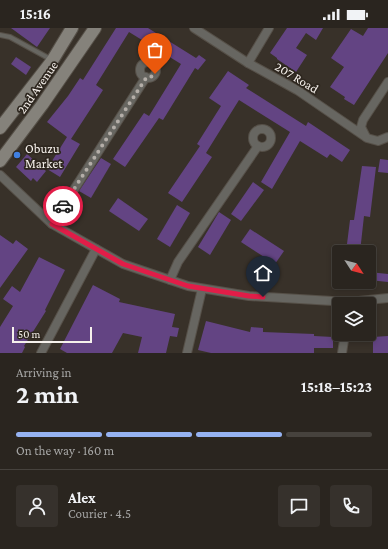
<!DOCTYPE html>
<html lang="en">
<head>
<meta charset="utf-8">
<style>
  body { margin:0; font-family:"Crimson Pro",serif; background:#36312c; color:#f1f3f6; height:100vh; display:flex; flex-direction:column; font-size:15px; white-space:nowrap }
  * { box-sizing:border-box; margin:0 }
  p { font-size:13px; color:#a5a5a4 }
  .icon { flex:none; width:22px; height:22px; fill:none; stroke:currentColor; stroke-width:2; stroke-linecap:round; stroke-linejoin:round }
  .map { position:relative; height:325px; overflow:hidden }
  .sheet { display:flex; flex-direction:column; background:#2a251f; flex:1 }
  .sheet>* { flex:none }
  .needle { width:26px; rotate:126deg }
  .buttons { position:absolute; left:332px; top:217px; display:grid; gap:8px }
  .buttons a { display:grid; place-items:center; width:44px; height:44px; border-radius:4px; background:#2a251f; box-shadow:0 2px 6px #0003,0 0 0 1px #46423d; font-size:20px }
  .scale { position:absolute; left:12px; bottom:10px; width:80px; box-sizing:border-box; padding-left:4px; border:2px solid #f6f1ec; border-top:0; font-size:11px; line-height:14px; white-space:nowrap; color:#f6f1ec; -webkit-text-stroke:3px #2e271f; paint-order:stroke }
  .pin { position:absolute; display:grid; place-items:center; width:34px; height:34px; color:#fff; margin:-41px -17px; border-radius:50% 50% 50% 0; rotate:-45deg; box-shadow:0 0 4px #0007 }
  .pin .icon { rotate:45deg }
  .courier { position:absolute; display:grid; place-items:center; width:40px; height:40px; margin:-20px; border:3px solid #e11d48; border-radius:50%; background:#fff; color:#222; box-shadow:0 1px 5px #0007 }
  .head em { font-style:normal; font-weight:700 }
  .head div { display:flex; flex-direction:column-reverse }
  .head { display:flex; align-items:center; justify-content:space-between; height:68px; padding:0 16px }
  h1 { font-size:26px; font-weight:700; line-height:30px }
  .bar { display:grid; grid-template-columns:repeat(4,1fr); gap:6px 4px; align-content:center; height:48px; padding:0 16px }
  .bar i { height:5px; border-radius:3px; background:#46423d }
  .bar .current { background:#95b2f1 }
  .bar p { grid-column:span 4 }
  .line { display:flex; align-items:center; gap:10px; padding:0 16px; border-top:1px solid #46423d }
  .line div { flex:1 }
  .round { display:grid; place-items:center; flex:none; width:42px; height:42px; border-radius:4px; background:#36312c }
  .status { display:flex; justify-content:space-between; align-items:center; height:28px; padding:0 20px; background:#2a251f; direction:ltr }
  .status svg { height:11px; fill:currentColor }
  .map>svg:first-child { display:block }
  .building { fill:#634483 }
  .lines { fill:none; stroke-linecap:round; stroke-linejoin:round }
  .lane-casing { stroke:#565048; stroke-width:6 }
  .street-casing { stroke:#565048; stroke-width:10 }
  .secondary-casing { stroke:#565048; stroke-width:14 }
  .lane { stroke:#676661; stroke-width:4 }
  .street { stroke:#676661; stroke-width:8 }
  .secondary { stroke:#85827b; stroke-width:12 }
  .done { stroke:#b4aea8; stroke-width:4; stroke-dasharray:0 7.2 }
  .route { stroke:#e11d48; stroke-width:5 }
  .shop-dot { fill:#3f7fe0; stroke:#2e271f; stroke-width:1.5 }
  .labels { text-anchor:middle; stroke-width:3.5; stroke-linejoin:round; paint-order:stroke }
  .street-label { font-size:13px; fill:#f6f1ec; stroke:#2e271f }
  .poi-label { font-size:13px; fill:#f6f1ec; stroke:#2e271f; text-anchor:start }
</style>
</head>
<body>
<div class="status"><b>15:16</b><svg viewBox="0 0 49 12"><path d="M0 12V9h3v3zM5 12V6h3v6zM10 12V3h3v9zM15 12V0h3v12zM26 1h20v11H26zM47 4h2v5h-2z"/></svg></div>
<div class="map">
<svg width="388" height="325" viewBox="0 0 388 325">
  <rect width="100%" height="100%" fill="#383129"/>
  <g class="building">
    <path d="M11,0H50L37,19Z"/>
    <path d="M116,0H148L196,30L199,27L206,32L198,42L195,40L163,92L159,90L125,139L113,131L144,85L149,88L181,36L129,4L96,57L103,62L71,111L80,116L60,149L47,141L67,109L47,94L68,68L80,50L83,52Z"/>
    <path d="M287,0H323L316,12L306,5L296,20L307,27L296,44L277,31V30L270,25Z"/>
    <path d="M368,0H388V25L354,77L344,71L345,69L330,59L344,39L331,30L351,1L363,8Z"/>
    <path d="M16,29L31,39L26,47L11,36Z"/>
    <path d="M228,43L249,57L246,60L306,98L308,94L350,122L342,134L330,126L327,130L300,113L272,161L261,154L290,104L239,72L206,125L212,129L182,174L168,165L200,118L197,116L221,78L209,70Z"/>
    <path d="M27,126L46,143L37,154L33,150L31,153L16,139Z"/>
    <path d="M101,130L111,136L91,170L79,163Z"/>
    <path d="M380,131L388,132V145L378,144Z"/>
    <path d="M362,138L376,139L370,189L364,188L360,224H346L350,192H354Z"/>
    <path d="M253,154L264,162L241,193L231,186Z"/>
    <path d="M118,170L148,191L139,203L109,183Z"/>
    <path d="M177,177L190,185L170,219L157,211Z"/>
    <path d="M219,184L231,192L210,227L198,219Z"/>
    <path d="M250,201L284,223L275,236L241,214Z"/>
    <path d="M0,207L13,216L16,212L28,221L0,260Z"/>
    <path d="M39,229L65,242L45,282L46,283L24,318L25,319L22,325H0V299L13,278L3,271L12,258L20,264Z"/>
    <path d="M369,244L388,246V254L369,252Z"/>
    <path d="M93,257L120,271L119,274L175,286L172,299L179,300L177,309L170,308L166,325H138L142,309L123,305L112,325H67L60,321Z"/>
    <path d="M206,293L250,304L251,299L263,300V304L314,306V308L333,309V320H314V325H211L198,322Z"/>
    <path d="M388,308V325H373V309Z"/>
  </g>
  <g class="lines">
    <defs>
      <path id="lane" d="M0,7L10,9L52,32"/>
      <g id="street">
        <path d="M194,0L248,35L297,62L367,110L378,113L388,109"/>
        <circle cx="148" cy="42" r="8"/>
        <path d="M248,35L269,0"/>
        <circle cx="262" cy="110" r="9"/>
        <path d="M366,109L361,99L363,92L388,54"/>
        <path d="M0,147L52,196L123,236L188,258L249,268L349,274L388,270"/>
        <path d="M52,196L146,49"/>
        <path d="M170,252L178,234L258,118"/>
        <path d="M41,325L96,221"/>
        <path d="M187,325L202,261"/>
        <path d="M342,325L345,306"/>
      </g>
      <g id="secondary">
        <path d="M0,100L52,33L72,0"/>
        <path d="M0,133L42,77L95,0"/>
      </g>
    </defs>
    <use href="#lane" class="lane-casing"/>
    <use href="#street" class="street-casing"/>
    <use href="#secondary" class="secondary-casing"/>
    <use href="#lane" class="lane"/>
    <use href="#street" class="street"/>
    <use href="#secondary" class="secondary"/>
  </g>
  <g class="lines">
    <path class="done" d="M63,178L146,50H149L155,46"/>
    <path class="route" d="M63,178L52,196L123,236L188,258L249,268L263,269"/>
  </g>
  <circle class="shop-dot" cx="17" cy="127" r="4"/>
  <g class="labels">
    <g class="street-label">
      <text transform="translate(297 49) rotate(31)" y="5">207 Road</text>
      <text transform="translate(37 59) rotate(-55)" y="5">2nd Avenue</text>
    </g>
    <g class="poi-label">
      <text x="25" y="125">Obuzu<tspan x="25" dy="15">Market</tspan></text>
    </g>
  </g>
</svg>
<div class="buttons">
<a><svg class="needle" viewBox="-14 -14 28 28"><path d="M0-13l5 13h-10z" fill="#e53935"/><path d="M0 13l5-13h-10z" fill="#a5a5a4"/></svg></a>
<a><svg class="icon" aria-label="layers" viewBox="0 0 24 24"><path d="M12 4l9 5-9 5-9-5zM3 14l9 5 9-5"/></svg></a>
</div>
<div class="scale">50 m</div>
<div class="pin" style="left:155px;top:46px;background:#ea580c"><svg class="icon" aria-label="bag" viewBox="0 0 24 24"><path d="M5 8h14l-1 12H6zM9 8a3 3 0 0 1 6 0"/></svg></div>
<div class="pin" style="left:263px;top:269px;background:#1f2937"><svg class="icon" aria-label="home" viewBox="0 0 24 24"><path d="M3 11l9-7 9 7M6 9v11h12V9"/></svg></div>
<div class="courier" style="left:63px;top:178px"><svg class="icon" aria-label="car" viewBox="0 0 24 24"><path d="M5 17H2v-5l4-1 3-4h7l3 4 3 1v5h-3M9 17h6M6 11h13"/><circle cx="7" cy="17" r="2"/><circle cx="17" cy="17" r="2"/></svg></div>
</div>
<section class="sheet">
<div class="head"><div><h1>2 min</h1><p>Arriving in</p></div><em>15:18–15:23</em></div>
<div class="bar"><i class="current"></i><i class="current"></i><i class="current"></i><i></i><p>On the way · 160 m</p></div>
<div class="line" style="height:72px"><a class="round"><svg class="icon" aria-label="person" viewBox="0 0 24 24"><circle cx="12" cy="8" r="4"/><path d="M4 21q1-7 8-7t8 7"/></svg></a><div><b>Alex</b><p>Courier · 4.5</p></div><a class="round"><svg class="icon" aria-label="chat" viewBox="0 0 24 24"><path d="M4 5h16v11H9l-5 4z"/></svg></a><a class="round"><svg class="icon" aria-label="phone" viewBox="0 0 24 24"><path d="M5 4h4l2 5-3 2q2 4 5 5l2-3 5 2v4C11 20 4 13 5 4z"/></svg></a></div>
</section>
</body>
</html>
